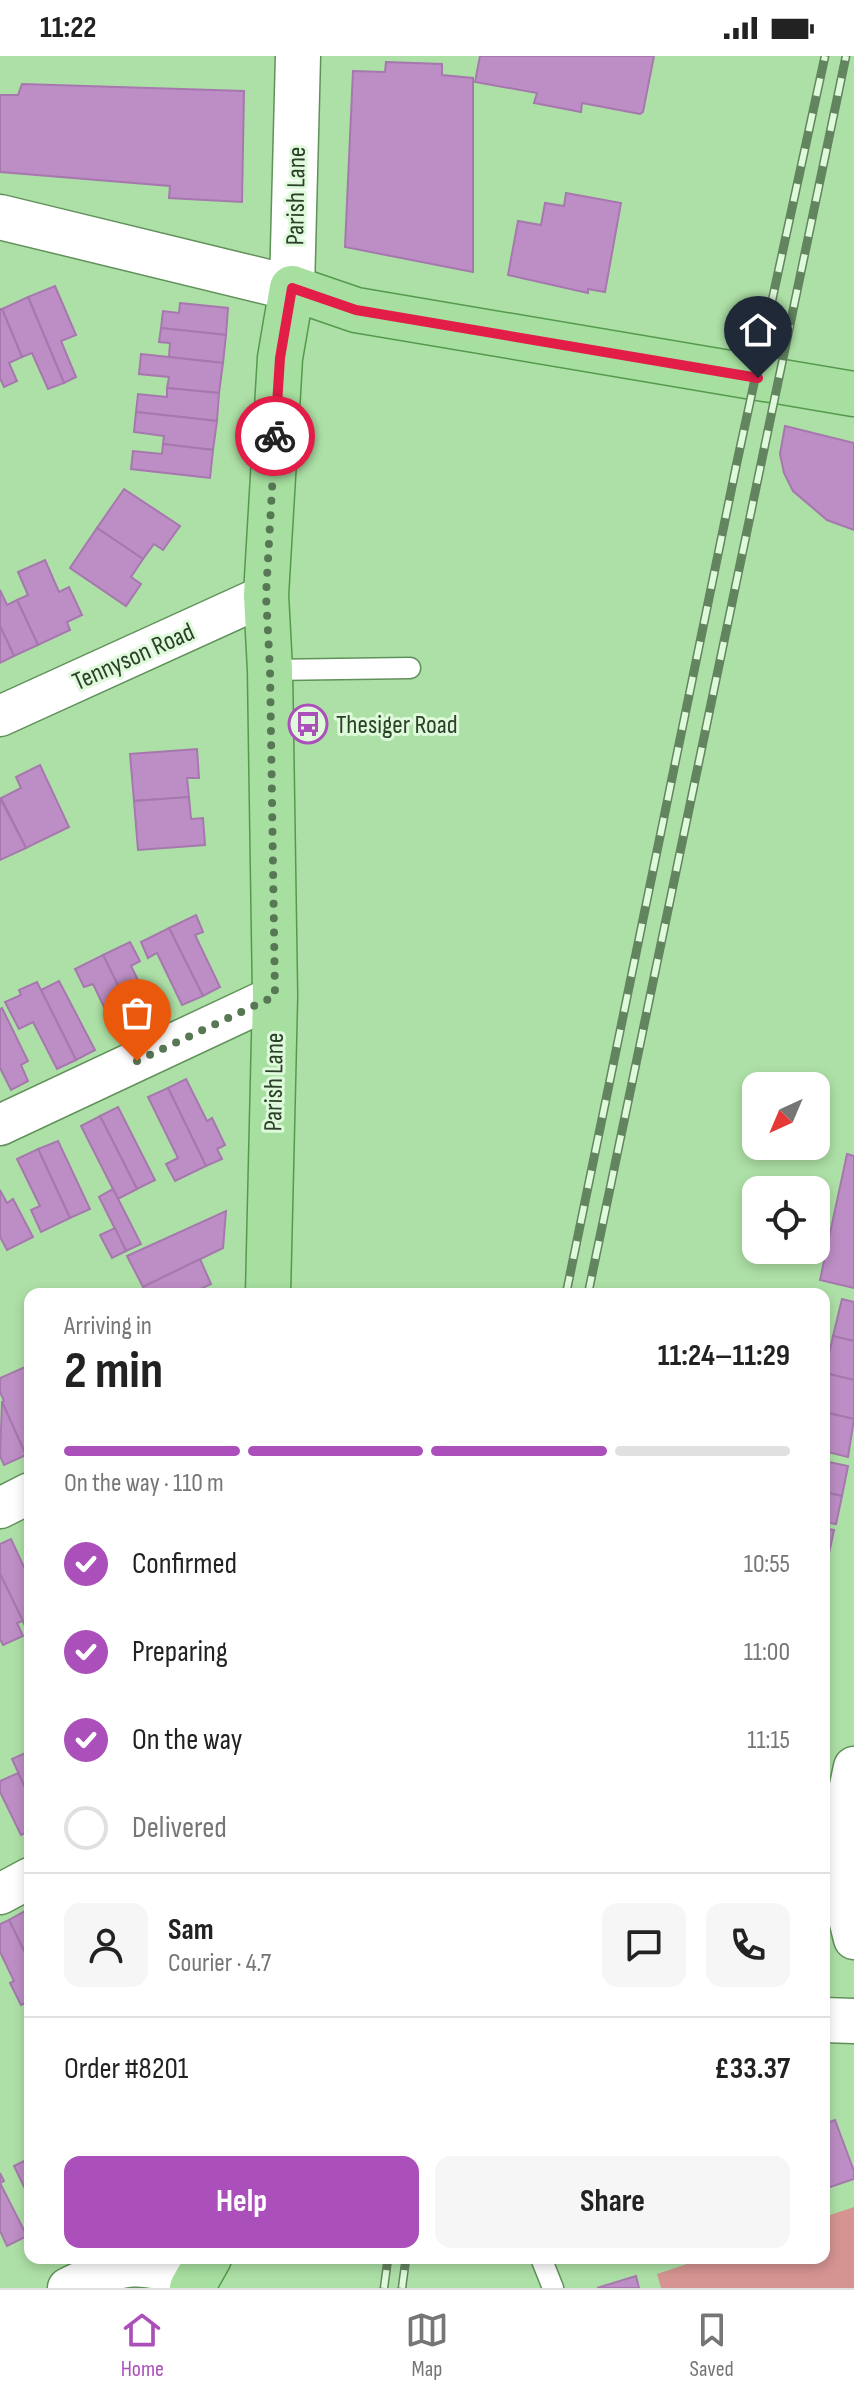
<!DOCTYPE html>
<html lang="en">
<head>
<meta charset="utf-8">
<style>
  body { margin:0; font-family:"Sofia Sans Condensed",sans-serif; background:#f6f6f6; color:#222; height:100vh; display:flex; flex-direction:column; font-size:30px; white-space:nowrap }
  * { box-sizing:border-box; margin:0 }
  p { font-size:26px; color:#767676 }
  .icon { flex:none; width:44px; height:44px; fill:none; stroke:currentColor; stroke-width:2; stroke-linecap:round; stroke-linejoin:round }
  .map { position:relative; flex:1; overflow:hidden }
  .side { position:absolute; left:24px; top:1232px; width:806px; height:976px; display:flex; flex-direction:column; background:#fff; border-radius:16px; box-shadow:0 4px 12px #0003 }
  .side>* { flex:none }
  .needle { width:52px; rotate:224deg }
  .controls { position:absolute; left:742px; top:1016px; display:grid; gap:16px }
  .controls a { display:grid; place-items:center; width:88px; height:88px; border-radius:16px; background:#fff; box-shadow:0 4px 12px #0003; font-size:40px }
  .pin { position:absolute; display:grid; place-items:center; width:68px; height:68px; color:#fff; margin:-82px -34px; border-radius:50% 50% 50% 0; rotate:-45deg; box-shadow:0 0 8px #0007 }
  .pin .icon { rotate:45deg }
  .courier { position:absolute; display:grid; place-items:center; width:80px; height:80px; margin:-40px; border:6px solid #e11d48; border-radius:50%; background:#fff; color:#222; box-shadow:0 2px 10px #0007 }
  .summary em { font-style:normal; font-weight:700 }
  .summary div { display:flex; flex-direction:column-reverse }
  .summary { display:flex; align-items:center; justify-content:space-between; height:136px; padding:0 40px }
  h1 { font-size:52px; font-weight:700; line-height:60px }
  .bar { display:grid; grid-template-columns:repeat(4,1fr); gap:12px 8px; align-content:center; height:96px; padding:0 40px }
  .bar i { height:10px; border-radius:6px; background:#e0e0e0 }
  .bar .selected { background:#ab4fba }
  .bar p { grid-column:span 4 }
  .line { display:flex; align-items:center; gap:20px; padding:0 40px; border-top:2px solid #e0e0e0 }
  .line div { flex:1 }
  .round { display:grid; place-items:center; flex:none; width:84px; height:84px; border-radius:16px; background:#f6f6f6 }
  ol { padding:0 40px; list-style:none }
  li { display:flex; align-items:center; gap:24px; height:88px }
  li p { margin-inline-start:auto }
  li .icon { padding:8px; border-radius:50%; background:#ab4fba; color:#fff; stroke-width:4 }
  li:last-child { color:#767676 }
  li i { width:44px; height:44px; border:4px solid #e0e0e0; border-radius:50% }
  .primary-button { display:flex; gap:16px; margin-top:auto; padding:16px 40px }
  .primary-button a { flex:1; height:92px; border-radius:16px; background:#ab4fba; color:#fff; font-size:32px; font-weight:700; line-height:92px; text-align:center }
  .primary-button a+a { background:#f6f6f6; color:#222 }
  .status { display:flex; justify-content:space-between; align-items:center; height:56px; padding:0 40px; background:#fff; direction:ltr }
  .status svg { height:22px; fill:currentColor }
  .dock { display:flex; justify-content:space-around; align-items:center; height:112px; border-top:2px solid #e0e0e0; background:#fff; font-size:22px; color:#767676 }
  .dock a { display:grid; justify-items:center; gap:4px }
  .dock .selected { color:#ab4fba }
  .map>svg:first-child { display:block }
  .green { fill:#d59491 }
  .building { fill:#bd8ec5; stroke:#a678ae; stroke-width:2 }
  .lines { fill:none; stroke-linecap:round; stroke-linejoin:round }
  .service-casing { stroke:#61915b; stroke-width:23 }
  .minor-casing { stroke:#61915b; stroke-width:43 }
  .tertiary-casing { stroke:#61915b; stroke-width:47 }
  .primary-casing { stroke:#549a4c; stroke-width:47 }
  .service { stroke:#fff; stroke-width:20 }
  .minor { stroke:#fff; stroke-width:40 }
  .tertiary { stroke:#fff; stroke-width:44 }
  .primary { stroke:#a6df9f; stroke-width:44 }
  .rail-casing { stroke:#62845e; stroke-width:9 }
  .rail { stroke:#dff9db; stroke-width:6; stroke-dasharray:18; stroke-linecap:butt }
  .done { stroke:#587855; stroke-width:8; stroke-dasharray:0 14.4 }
  .route { stroke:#e11d48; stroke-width:10 }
  .labels { text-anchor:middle; stroke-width:6; stroke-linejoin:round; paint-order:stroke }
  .street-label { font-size:26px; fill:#2b4029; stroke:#dff9db }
  .poi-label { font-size:26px; fill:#2b4029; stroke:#dff9db; text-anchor:start }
</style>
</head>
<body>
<div class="status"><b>11:22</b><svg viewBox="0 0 49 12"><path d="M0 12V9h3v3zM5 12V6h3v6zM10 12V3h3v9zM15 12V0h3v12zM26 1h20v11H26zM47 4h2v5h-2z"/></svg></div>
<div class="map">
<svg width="854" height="2232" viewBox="0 0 854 2232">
  <rect width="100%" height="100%" fill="#ade0a6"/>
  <path class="green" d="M854,2151V2232H661L657,2218L705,2202H824V2161Z"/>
  <g class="building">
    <path d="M480,0H654L643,56L640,58L582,47L581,56L534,47L537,37L475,26Z"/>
    <path d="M386,6L442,8V19L473,22V216L345,191L353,15L385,16Z"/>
    <path d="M22,28L244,35L242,146L169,142L170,130L0,116V39H18Z"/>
    <path d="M566,137L621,147L605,236L588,233V237L508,219L518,165L541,169L545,147L564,150Z"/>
    <path d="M55,230L76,279L61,285L76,321L64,327L28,241Z"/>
    <path d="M28,241L64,327L48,333L32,297L22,301L2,253Z"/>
    <path d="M180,247L228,252L226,279L161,272L163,255L179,257Z"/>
    <path d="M0,253H2L22,301L9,307L17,325L4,331L0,322Z"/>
    <path d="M161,272L226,279L223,307L169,301L170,287L159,286Z"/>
    <path d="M141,298L223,307L219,337L167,332L169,321L139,318Z"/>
    <path d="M167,332L219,337L217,365L136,356L138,338L167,341Z"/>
    <path d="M136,356L217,365L213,394L163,388L164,380L134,376Z"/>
    <path d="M785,370L854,387V474L827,464L793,435L784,417L780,398Z"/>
    <path d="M163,388L213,394L210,422L131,413L133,395L162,398Z"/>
    <path d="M124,433L180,470L163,494L154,488L143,503L97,472Z"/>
    <path d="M97,472L143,503L131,521L141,528L126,550L70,512Z"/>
    <path d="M45,504L59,536L69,531L82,559L67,566L70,574L38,589L17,544L28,539L18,516Z"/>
    <path d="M0,534L7,549L17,544L38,589L14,600L0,570Z"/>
    <path d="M0,570L14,600L0,607Z"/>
    <path d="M197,693L199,722H187L189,741L134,745L130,698Z"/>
    <path d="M40,709L69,771L26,792L1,742L21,732L16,721Z"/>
    <path d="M189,741L191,763L203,762L205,789L138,794L134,745Z"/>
    <path d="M0,742L26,792L0,804Z"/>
    <path d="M196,859L203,876L195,879L220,931L203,940L169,872Z"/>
    <path d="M169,872L203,940L182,949L157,897L148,902L141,886Z"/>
    <path d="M130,886L140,905L131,910L156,961L138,970L103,899Z"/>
    <path d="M103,899L138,970L118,980L93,928L84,931L75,913Z"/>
    <path d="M59,925L95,994L76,1004L41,934Z"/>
    <path d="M37,926L76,1004L57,1013L33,966L19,973L5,946L21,939L19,934Z"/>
    <path d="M2,952L28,1005L21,1009L28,1025L11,1034L0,1012V953Z"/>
    <path d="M186,1023L207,1065L212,1062L225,1089L217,1093L222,1103L206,1110L168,1032Z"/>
    <path d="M168,1032L206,1110L175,1125L166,1108L178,1102L148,1041Z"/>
    <path d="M118,1051L155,1124L137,1133L100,1060Z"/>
    <path d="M100,1060L137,1133L118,1143L81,1070Z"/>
    <path d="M58,1085L90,1153L70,1162L38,1093Z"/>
    <path d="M38,1093L70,1162L41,1176L31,1154L40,1150L17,1103Z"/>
    <path d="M847,1098L854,1100V1232L820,1224Z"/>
    <path d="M113,1133L141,1188L126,1195L99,1141Z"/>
    <path d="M0,1134L7,1147L13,1143L33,1181L7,1194L0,1181Z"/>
    <path d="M226,1155L223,1192L143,1231L127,1200Z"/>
    <path d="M115,1172L126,1195L112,1202L100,1179Z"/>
    <path d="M200,1203L211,1228L190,1238H146L143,1231Z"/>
    <path d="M842,1243L854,1246V1285L833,1280Z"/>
    <path d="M833,1280L854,1285V1324L825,1317Z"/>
    <path d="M25,1311L30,1322V1338L25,1340L30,1352V1397L26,1399L2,1346L4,1345L0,1336V1322Z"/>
    <path d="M825,1317L854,1324V1363L824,1356Z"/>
    <path d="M2,1346L26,1399L4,1409L0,1400Z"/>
    <path d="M824,1356L854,1363L848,1401L824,1395Z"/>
    <path d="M824,1405L848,1410L842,1440L824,1436Z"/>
    <path d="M824,1436L842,1440L836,1468L824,1466Z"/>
    <path d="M824,1472L834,1474L828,1502L824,1501Z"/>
    <path d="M11,1483L30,1524V1580L0,1518V1488Z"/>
    <path d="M0,1518L23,1565L17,1567L23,1580L3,1589L0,1583Z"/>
    <path d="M30,1695V1742L12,1703Z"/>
    <path d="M18,1717L30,1742V1775L21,1779L0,1736V1725Z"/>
    <path d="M27,1854L30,1860V1907L9,1864Z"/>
    <path d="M9,1864L30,1907V1945L21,1949L10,1927L14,1925L0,1896V1868Z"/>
    <path d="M835,2064L854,2115V2123L824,2133V2068Z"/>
    <path d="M30,2102V2143L14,2110Z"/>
    <path d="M0,2117L4,2125L0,2127L27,2180L7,2190L0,2175Z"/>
    <path d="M636,2220L639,2232H597Z"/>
  </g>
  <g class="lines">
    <defs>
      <g id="service">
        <path d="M270,614L410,612"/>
        <path d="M541,2202L553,2232"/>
      </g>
      <g id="minor">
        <path d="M0,660L266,539"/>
        <path d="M0,1069L275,940"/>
        <path d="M0,1452L30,1437"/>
        <path d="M854,1711L840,1777L843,1839L854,1883"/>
        <path d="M0,1838L30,1822"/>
        <path d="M68,2232C119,2207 143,2202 196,2226"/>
      </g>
      <g id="tertiary">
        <path d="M0,161L292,232L298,0"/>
        <path d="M824,1964L854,1965"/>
      </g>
      <g id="primary">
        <path d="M268,1238L275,940L270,614L266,539L280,302L292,232L356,254L854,338"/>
        <path d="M192,2232L209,2202"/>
      </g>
    </defs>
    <use href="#service" class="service-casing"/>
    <use href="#minor" class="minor-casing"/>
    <use href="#tertiary" class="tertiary-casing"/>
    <use href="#primary" class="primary-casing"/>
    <use href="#service" class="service"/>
    <use href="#minor" class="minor"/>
    <use href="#tertiary" class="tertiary"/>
    <use href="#primary" class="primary"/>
    <defs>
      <g id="rail">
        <path d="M566,1238L737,406L825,0"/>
        <path d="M588,1238L846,0"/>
        <path d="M384,2232L388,2202"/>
        <path d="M402,2232L406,2202"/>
      </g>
    </defs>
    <use href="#rail" class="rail-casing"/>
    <use href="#rail" class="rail"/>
  </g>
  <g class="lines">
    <path class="done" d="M137,1005L275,940L270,614L266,539L275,380"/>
    <path class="route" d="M275,380L280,302L292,232L356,254L758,322"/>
  </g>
  <defs>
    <symbol id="bus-ring" viewBox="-11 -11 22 22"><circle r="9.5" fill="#dff9db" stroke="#ab4fba" stroke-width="1.5"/><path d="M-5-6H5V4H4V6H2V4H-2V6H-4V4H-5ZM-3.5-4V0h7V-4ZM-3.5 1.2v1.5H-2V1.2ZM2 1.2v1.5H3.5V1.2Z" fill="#ab4fba"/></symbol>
  </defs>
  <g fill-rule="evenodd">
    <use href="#bus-ring" x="286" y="646" width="44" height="44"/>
  </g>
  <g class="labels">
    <g class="street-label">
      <text transform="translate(295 140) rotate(-89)" y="9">Parish Lane</text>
      <text transform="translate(133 600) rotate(-24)" y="9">Tennyson Road</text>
      <text transform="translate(273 1026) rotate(-89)" y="9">Parish Lane</text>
    </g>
    <g class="poi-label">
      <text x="336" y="677">Thesiger Road</text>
    </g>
  </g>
</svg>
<div class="controls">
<a><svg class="needle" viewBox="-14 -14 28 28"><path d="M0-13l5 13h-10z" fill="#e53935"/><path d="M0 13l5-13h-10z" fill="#767676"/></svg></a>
<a><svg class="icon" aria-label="locate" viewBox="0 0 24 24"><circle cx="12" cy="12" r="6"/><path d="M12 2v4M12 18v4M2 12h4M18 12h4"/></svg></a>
</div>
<div class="pin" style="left:137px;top:1005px;background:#ea580c"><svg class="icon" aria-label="bag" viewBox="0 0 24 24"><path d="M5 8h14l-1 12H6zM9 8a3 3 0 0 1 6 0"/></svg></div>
<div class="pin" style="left:758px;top:322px;background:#1f2937"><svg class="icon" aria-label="home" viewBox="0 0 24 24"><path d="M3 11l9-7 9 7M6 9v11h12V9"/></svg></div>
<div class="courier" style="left:275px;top:380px"><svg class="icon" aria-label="bike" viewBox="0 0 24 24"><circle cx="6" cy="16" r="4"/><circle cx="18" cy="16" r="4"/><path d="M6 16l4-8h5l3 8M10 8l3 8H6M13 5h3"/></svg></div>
<section class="side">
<div class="summary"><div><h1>2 min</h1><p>Arriving in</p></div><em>11:24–11:29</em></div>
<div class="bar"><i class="selected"></i><i class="selected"></i><i class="selected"></i><i></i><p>On the way · 110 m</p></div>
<ol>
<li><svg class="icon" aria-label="check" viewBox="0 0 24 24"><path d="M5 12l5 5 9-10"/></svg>Confirmed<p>10:55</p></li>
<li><svg class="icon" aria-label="check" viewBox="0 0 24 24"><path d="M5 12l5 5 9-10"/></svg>Preparing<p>11:00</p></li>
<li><svg class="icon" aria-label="check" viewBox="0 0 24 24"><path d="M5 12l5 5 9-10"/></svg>On the way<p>11:15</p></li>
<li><i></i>Delivered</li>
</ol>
<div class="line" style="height:144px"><a class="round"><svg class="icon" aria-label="person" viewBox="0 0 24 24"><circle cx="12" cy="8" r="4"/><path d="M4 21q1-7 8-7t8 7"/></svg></a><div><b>Sam</b><p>Courier · 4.7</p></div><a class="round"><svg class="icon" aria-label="chat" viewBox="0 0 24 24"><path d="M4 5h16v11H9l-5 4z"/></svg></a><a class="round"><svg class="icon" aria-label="phone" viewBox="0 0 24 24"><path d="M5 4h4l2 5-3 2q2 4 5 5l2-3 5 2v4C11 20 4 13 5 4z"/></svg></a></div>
<div class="line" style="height:104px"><div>Order #8201</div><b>£33.37</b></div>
<div class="primary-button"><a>Help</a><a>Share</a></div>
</section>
</div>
<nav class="dock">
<a class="selected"><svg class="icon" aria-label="home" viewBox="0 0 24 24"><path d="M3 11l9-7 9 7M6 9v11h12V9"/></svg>Home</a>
<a><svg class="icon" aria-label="map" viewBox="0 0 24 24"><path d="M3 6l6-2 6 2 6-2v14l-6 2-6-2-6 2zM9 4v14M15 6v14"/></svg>Map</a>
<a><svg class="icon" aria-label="saved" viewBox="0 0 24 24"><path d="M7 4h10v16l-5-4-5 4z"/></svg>Saved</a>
</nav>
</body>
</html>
